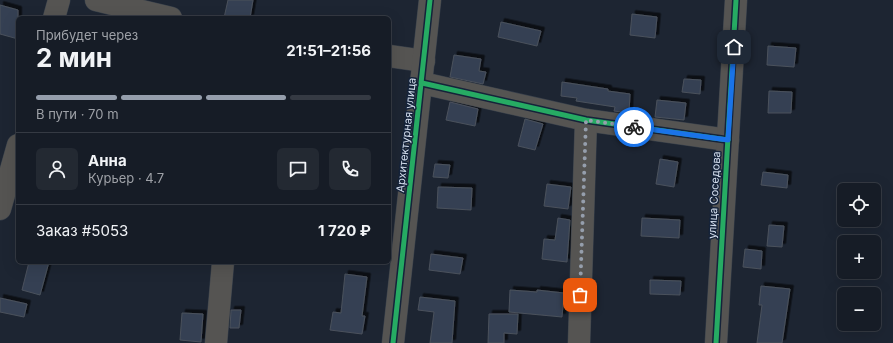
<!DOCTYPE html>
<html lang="ru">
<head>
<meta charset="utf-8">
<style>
  body { margin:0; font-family:Inter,sans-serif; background:#232932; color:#f1f3f6; height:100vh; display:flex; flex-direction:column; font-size:15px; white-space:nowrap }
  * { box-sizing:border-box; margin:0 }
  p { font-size:13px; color:#9ea1a7 }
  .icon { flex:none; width:22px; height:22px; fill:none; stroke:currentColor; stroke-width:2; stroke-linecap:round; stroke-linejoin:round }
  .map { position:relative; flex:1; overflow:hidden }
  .panel { position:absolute; left:16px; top:16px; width:375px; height:248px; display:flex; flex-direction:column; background:#161c26; border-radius:6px; box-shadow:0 4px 16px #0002,0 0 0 1px #353a43 }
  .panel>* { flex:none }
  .tools { position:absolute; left:837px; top:183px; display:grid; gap:8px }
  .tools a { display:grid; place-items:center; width:44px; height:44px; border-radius:6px; background:#161c26; box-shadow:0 4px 16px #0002,0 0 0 1px #353a43; font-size:20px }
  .pin { position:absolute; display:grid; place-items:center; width:34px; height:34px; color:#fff; margin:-17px; border-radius:8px; box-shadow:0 2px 6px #0006 }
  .courier { position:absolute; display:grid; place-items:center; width:40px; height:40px; margin:-20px; border:3px solid #1a73e8; border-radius:50%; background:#fff; color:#222; box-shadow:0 1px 5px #0007 }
  .head em { font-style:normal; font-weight:700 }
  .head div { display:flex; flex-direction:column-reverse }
  .head { display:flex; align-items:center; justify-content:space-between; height:68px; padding:0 20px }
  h1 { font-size:26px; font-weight:700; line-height:30px }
  .bar { display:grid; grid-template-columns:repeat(4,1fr); gap:6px 4px; align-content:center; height:48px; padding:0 20px }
  .bar i { height:5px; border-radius:3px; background:#353a43 }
  .bar .active { background:#959eac }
  .bar p { grid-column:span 4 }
  .line { display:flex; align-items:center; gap:10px; padding:0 20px; border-top:1px solid #353a43 }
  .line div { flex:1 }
  .round { display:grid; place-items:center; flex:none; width:42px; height:42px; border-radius:6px; background:#232932 }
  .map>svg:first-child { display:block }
  .building { fill:#364153; stroke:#4a515c; filter:url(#shadow) }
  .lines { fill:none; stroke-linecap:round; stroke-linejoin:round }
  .minor-casing { stroke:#38404b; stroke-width:23 }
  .minor { stroke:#555452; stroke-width:22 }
  .cycleway-casing { stroke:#15233a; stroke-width:8 }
  .cycleway { stroke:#26ab63; stroke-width:5 }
  .done { stroke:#959eac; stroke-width:4; stroke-dasharray:0 7.2 }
  .route { stroke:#1a73e8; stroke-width:5 }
  .labels { text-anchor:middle; stroke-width:3; stroke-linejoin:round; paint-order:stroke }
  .street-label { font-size:11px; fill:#d5dfee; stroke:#15233a }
</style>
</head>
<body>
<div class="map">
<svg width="893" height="343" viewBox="0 0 893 343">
  <defs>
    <filter id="shadow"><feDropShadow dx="3.5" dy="-3.5" stdDeviation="0" flood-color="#0009"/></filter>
  </defs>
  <rect width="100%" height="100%" fill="#1d2532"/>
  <g class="building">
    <path d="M228,0H253L250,18H224Z"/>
    <path d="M0,5L18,10V39L0,34Z"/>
    <path d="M632,14L657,17L655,38L630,35Z"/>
    <path d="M501,22L541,31L537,46L498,37Z"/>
    <path d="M768,46L796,48L794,67L767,65Z"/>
    <path d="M454,55L481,59L479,71L486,72L483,84L450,77Z"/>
    <path d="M684,79L701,80L700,94L682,92Z"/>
    <path d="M562,82L608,89V91L630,94L629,113L614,111L615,107L576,101L577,98L561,96Z"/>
    <path d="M769,91L792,92L791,113H768Z"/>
    <path d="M657,100L686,103L684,120L655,117Z"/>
    <path d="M450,102L478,109L475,126L446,120Z"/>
    <path d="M525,119L543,124L535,150L518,146Z"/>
    <path d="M660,159L678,162L674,187L656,184Z"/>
    <path d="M435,164L450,165L448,178L433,177Z"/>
    <path d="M763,172L788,175L787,188L761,185Z"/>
    <path d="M547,184L571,187L568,209L544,206Z"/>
    <path d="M438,187L472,188L471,210L437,208Z"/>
    <path d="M558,218L570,220L567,262L542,259L544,239L555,240Z"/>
    <path d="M642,218L680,220L679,238L641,236Z"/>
    <path d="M769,225L784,226L782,247L767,246Z"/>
    <path d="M745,249L762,251L761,269L743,267Z"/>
    <path d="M431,254L463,258L460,274L429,270Z"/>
    <path d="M29,262H49L40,295L22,290Z"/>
    <path d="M345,274L367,277L362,316H365L362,334L330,330L333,312L341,313Z"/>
    <path d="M650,280L681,281L680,295L650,294Z"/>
    <path d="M761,286L790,289L782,343H757L762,305H759Z"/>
    <path d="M510,290L537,292V290L564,293L562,317L509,312Z"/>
    <path d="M420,297L455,301L452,343H430L434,312L418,310Z"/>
    <path d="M0,298L27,304L24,317L0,312Z"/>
    <path d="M231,310H241L239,328H230Z"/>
    <path d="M182,313L203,314L201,342L180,340Z"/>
    <path d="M489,314H518L517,334L504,333V343H488Z"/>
  </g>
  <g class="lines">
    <defs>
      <g id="minor">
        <path d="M96,0L171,18"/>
        <path d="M54,18L59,0"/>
        <path d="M389,56L424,61"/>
        <path d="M422,83L586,120L728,140"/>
        <path d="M0,209L18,145"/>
        <path d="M216,343L223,262"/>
        <path d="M393,343L430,0"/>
        <path d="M579,343L586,120"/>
        <path d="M716,343L736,0"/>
      </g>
    </defs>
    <use href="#minor" class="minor-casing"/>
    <use href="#minor" class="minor"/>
    <defs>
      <g id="cycleway">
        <path d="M422,83L586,120L728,140"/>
        <path d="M393,343L430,0"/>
        <path d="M716,343L736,0"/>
      </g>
    </defs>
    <use href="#cycleway" class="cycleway-casing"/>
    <use href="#cycleway" class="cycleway"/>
  </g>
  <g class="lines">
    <path class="done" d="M580,295L586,120L634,127"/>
    <path class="route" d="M634,127L728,140L734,47"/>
  </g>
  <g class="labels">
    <g class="street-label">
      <text transform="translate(406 135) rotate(-84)" y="4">Архитектурная улица</text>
      <text transform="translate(714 195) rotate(-87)" y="4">улица Соседова</text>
    </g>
  </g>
</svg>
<div class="tools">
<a><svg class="icon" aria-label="locate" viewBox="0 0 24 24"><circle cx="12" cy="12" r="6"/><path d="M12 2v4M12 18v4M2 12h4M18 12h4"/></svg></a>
<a>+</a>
<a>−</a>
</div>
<div class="pin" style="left:580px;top:295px;background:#ea580c"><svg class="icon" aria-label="bag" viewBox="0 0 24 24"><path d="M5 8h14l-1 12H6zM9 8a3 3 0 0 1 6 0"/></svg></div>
<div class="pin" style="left:734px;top:47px;background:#1f2937"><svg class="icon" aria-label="home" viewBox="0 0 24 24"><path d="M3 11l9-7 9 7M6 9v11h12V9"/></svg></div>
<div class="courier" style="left:634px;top:127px"><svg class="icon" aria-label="bike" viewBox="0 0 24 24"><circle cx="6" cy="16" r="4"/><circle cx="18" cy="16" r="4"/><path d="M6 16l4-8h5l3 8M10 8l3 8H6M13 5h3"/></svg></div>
<section class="panel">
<div class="head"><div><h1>2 мин</h1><p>Прибудет через</p></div><em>21:51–21:56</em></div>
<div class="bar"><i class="active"></i><i class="active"></i><i class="active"></i><i></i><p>В пути · 70 m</p></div>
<div class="line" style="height:72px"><a class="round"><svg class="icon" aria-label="person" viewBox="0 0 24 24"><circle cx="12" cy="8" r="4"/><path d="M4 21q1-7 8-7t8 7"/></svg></a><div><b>Анна</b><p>Курьер · 4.7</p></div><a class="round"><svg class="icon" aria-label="chat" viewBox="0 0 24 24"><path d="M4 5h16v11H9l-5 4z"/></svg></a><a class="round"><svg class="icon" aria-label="phone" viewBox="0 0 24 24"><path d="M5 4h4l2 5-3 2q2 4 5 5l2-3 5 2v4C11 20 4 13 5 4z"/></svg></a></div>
<div class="line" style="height:52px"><div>Заказ #5053</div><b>1 720 ₽</b></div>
</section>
</div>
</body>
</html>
